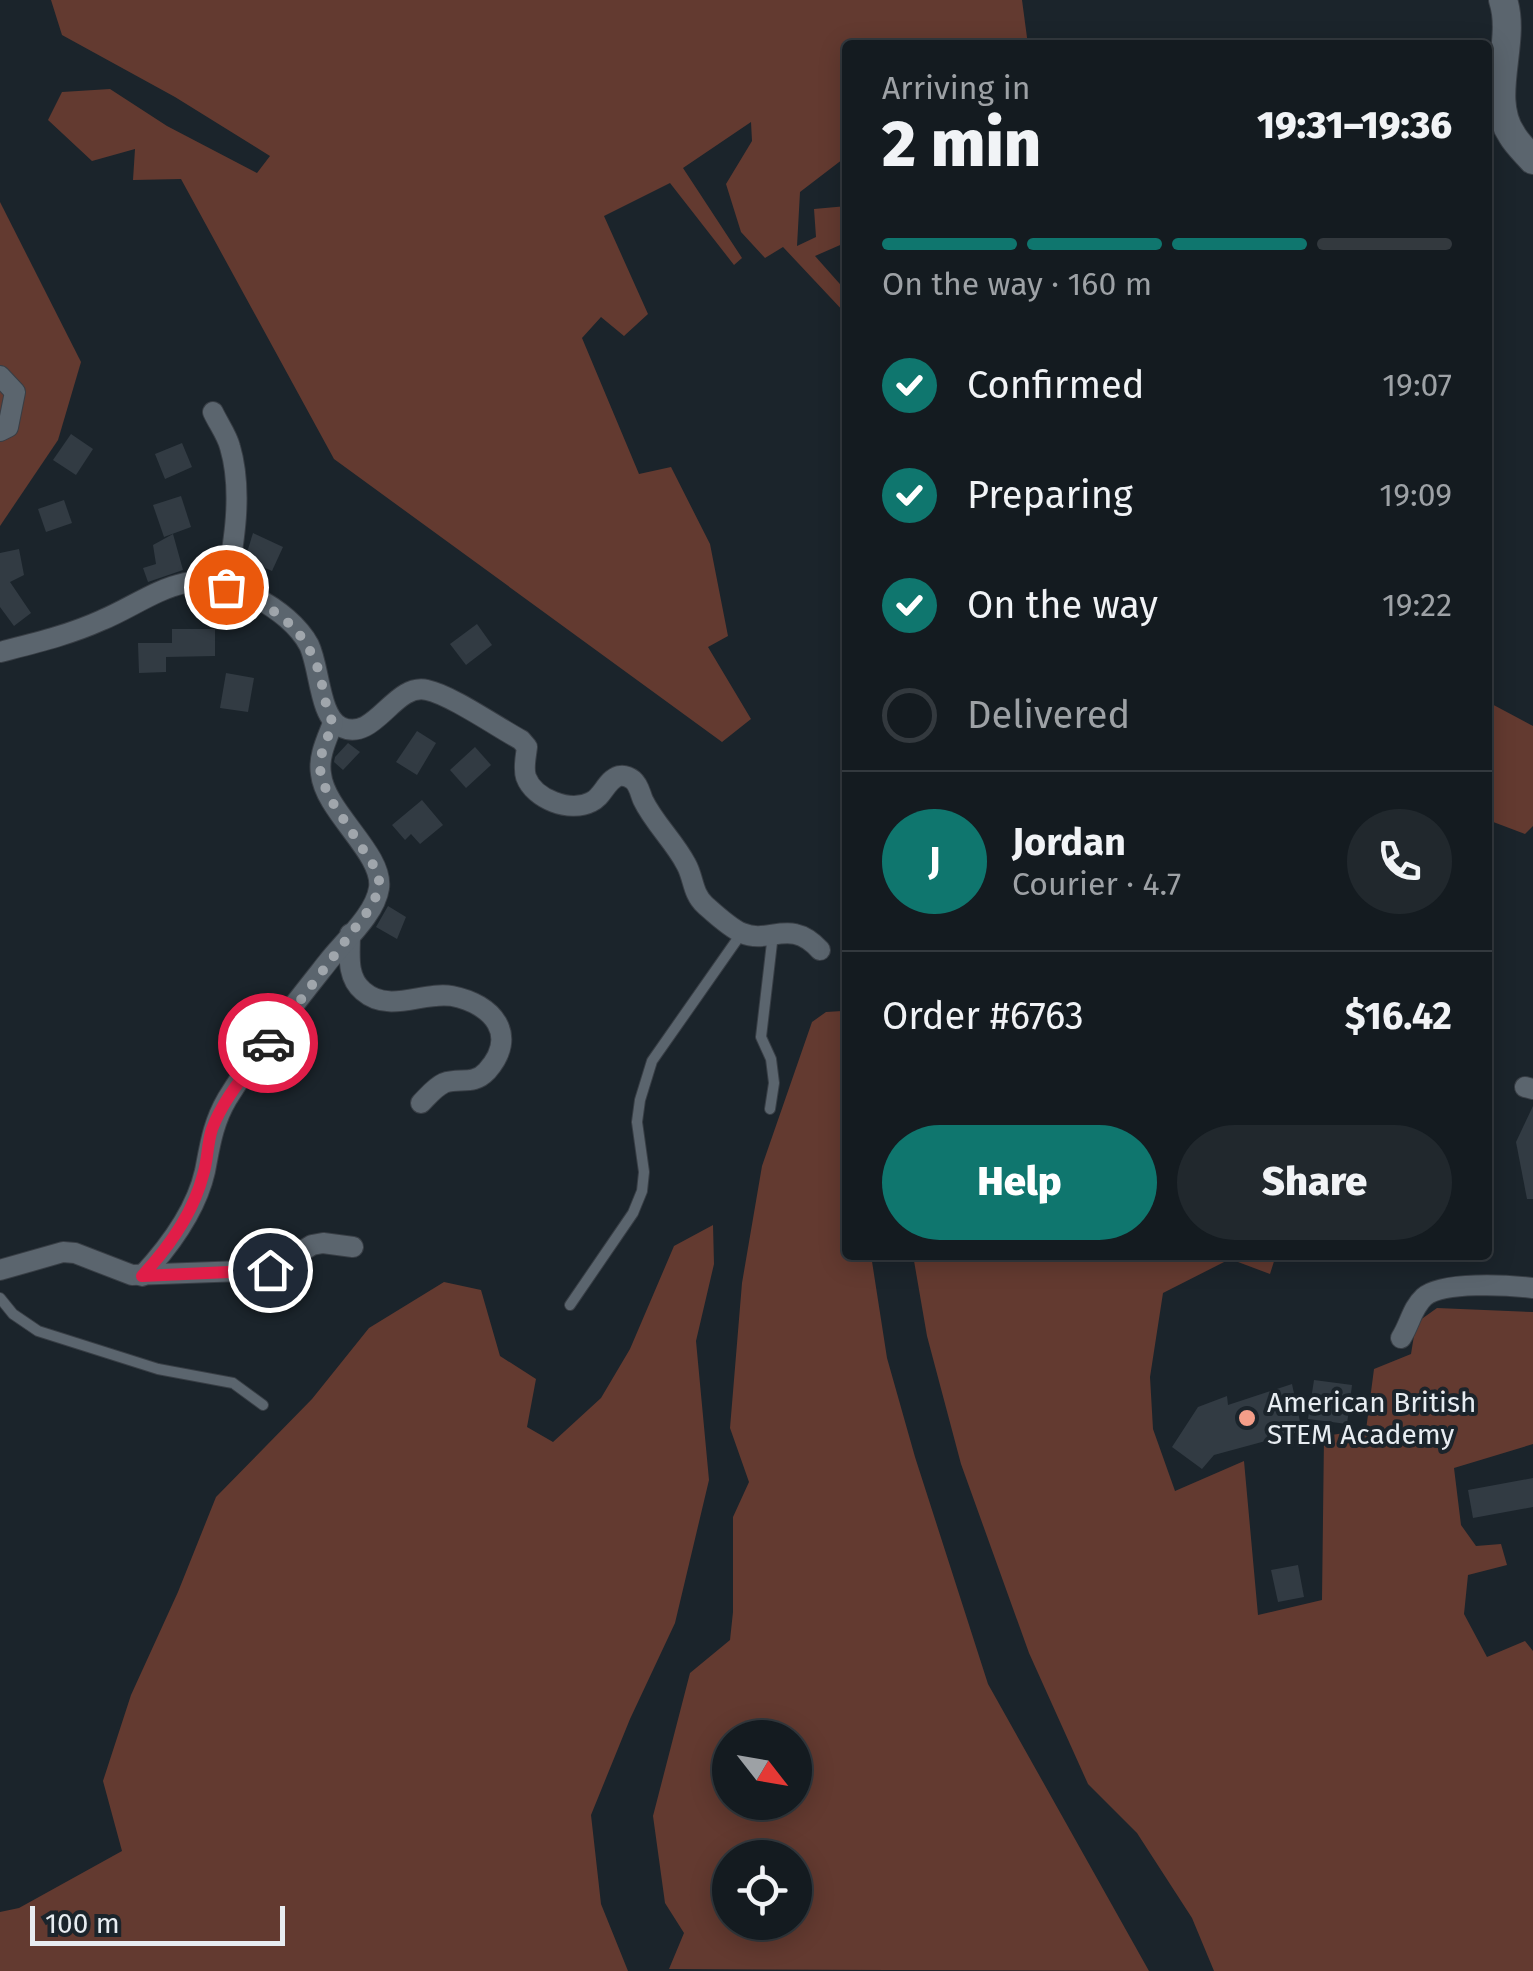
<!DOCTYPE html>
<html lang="en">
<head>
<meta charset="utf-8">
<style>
  body { margin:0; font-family:"Fira Sans",sans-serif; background:#21282d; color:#f1f3f6; height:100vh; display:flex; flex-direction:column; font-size:38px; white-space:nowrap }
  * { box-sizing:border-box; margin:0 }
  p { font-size:32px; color:#9da1a5 }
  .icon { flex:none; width:55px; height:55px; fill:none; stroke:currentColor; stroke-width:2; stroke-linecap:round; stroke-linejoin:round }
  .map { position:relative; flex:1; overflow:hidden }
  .side { position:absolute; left:842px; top:40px; width:650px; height:1220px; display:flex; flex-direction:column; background:#141b20; border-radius:10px; box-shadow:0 5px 25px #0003,0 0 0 2px #33393e }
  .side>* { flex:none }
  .needle { width:65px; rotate:121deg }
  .fabs { position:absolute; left:712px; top:1720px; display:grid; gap:20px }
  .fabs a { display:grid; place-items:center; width:100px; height:100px; border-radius:50%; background:#141b20; box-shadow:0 5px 25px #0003,0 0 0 2px #33393e; font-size:50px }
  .scale { position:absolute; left:30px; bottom:25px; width:255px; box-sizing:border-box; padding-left:10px; border:5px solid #e7ecf1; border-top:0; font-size:28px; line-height:35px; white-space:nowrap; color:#e7ecf1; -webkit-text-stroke:8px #1b242b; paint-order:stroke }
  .pin { position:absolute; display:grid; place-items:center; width:85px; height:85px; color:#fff; margin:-42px; border:5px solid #fff; border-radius:50%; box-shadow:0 2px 10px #0007 }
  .courier { position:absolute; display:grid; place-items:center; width:100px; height:100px; margin:-50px; border:8px solid #e11d48; border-radius:50%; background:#fff; color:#222; box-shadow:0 2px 12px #0007 }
  .head em { font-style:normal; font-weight:800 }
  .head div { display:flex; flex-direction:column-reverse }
  .head { display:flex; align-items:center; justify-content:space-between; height:170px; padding:0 40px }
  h1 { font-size:65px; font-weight:800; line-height:75px }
  .bar { display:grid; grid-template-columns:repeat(4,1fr); gap:15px 10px; align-content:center; height:120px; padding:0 40px }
  .bar i { height:12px; border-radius:8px; background:#33393e }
  .bar .selected { background:#0f766e }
  .bar p { grid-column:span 4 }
  .line { display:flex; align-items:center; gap:25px; padding:0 40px; border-top:2px solid #33393e }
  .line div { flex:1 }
  .round { display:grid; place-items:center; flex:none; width:105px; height:105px; border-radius:52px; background:#21282d }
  ol { padding:0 40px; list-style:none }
  li { display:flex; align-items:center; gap:30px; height:110px }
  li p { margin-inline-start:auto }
  li .icon { padding:10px; border-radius:50%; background:#0f766e; color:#fff; stroke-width:4 }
  li:last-child { color:#9da1a5 }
  li i { width:55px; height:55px; border:5px solid #33393e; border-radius:50% }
  .primary-button { display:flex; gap:20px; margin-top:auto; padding:20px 40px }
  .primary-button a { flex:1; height:115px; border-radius:60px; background:#0f766e; color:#fff; font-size:40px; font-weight:800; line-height:115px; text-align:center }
  .primary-button a+a { background:#21282d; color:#f1f3f6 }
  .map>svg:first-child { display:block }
  .green { fill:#633a30; fill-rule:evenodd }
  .building { fill:#323b43 }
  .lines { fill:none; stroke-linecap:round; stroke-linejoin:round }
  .service-casing { stroke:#383e45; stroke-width:12 }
  .minor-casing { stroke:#383e45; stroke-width:22 }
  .secondary-casing { stroke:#383e45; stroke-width:30 }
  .service { stroke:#5b656e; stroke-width:10 }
  .minor { stroke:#5b656e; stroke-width:20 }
  .secondary { stroke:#5b656e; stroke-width:28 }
  .done { stroke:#a0a6ac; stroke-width:10; stroke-dasharray:0 18 }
  .route { stroke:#e11d48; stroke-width:12 }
  .poi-dot { fill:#f49e89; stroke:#1b242b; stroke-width:4 }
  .labels { text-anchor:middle; stroke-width:8; stroke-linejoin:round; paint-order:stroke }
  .poi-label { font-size:28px; fill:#e7ecf1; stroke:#1b242b; text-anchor:start }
</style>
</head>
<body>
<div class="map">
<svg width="1533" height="1971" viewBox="0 0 1533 1971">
  <rect width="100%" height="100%" fill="#1b242b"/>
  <g class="green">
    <path d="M51,0H1022L1028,45H848L847,156L800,192L797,246L816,237L814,209L847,206V242L815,256L847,292L845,313L783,247L765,258L741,232L726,184L752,141L751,122L683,168L742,258L734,265L670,183L604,216L648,314L624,336L601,317L582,338L639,474L671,467L710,544L728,636L708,647L751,719L722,742L334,459L181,179L133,180L135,149L92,161L48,120L62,92L110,89L167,126L257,173L270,156L175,97L62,35Z"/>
    <path d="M0,202L81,362L58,440L0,526Z"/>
    <path d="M1488,702L1533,726V826L1525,834L1488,820Z"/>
    <path d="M842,1011L848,1013V1255H871L887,1358L915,1457L988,1684L1149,1971L669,1969L684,1933L665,1903L653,1816L690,1673L730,1640L733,1612V1517L749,1482L730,1428L742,1283L762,1166L812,1022L826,1012ZM730,1738H795V1802H730ZM730,1858H795V1922H730Z"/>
    <path d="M713,1225L714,1264L696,1341L709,1480L675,1623L630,1719L591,1815L601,1904L628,1971H0V1912L19,1908L122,1851L103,1781L131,1695L178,1592L216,1497L312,1399L369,1328L444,1282L481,1290L500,1356L536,1379L527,1427L553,1442L601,1398L630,1349L674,1246Z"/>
    <path d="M913,1255H1276L1270,1274L1230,1259L1163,1293L1150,1377L1153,1429L1175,1491L1244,1461L1258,1615L1322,1600L1324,1436L1366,1430L1374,1369L1411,1354L1416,1323L1437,1308L1533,1312V1444L1454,1468L1461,1525L1476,1546L1501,1544L1507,1565L1468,1575L1464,1614L1487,1657L1525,1641L1533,1651V1971H1214L1192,1918L1137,1833L1088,1784L1029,1653L961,1464L927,1336Z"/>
  </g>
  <g class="building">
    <path d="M71,434L93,449L76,475L53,460Z"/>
    <path d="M182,443L192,467L165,479L155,454Z"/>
    <path d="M181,496L191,527L164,537L153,505Z"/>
    <path d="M64,500L72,523L46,532L38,509Z"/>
    <path d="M253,533L283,547L272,571L245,559Z"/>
    <path d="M173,534L183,570L148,582L143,568L156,564L153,545Z"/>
    <path d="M19,549L24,575L10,582L31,613L14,626L0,607V553Z"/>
    <path d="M477,624L492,645L466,665L450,644Z"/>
    <path d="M172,629H215V656L166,657V672L139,673L138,643H172Z"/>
    <path d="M226,673L254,678L248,712L220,708Z"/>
    <path d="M417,731L436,743L417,775L396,762Z"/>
    <path d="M348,743L360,752L343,770L334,762L335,757Z"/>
    <path d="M475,747L491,765L466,788L450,770Z"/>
    <path d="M422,800L443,825L420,844L411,834L405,840L392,825Z"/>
    <path d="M388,906L406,917L397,939L376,927Z"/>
    <path d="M1533,1106V1199H1527L1516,1142Z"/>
    <path d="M1314,1380L1352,1385L1347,1424L1308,1419Z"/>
    <path d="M1292,1384L1302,1431L1214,1455L1202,1469L1172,1447L1198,1407L1227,1396L1228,1405Z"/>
    <path d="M1533,1478V1507L1473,1518L1468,1490Z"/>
    <path d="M1298,1565L1304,1597L1278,1602L1271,1570Z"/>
  </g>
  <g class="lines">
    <defs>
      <g id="service">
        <path d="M770,1109L774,1083L771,1059L761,1037L773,934"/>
        <path d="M0,1298L13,1314L38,1331L158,1369L233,1383L263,1405"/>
        <path d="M570,1305L633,1213L642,1191L644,1172L637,1122L640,1100L652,1061L741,934"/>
      </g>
      <g id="minor">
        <path d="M0,376L15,392L8,427L0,431"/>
        <path d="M213,412C218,423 227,435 230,447C243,491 234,543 226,587"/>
        <path d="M0,652C35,643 69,635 102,620C129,609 156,589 185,583C226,575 289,608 309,645C320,668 319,717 341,727C375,743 394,682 427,690C451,695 497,727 521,740L527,747C526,756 523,768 526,777C534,799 570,813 591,802C603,797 606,780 619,776C624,775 628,776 633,780C639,785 640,793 643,800C654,823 674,841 686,864C694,878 692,893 705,905C714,913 730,928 742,933C770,945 790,917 820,950"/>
        <path d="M350,934C350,954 346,977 363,991C389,1014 423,991 452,996C493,1004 519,1035 487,1071C473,1086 460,1077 444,1083C435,1087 428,1096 421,1103"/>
        <path d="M1525,1087L1533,1089"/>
        <path d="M0,1270L63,1252L75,1253L132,1275L271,1270L312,1245L323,1243L353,1247"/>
        <path d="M142,1276C169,1247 196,1211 205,1171C210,1145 213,1123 227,1099C256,1052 293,1006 327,963C343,942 375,915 379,888C384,854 325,812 321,774C318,756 327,739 333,723"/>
        <path d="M1401,1338C1410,1324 1412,1308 1424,1297C1442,1281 1508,1285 1533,1288"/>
      </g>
      <path id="secondary" d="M1503,0C1517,42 1486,97 1512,135C1517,144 1526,152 1533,160"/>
    </defs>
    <use href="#service" class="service-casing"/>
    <use href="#minor" class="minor-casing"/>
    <use href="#secondary" class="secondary-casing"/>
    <use href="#service" class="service"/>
    <use href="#minor" class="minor"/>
    <use href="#secondary" class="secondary"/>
  </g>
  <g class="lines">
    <path class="done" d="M226,587C269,605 302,623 318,669C324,688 324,705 333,723L322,752L320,776L331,800L379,874V891L368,911L268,1043"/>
    <path class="route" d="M268,1043C249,1070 224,1097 212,1129C207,1144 208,1160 203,1175C193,1214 169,1247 142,1276L270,1270"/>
  </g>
  <circle class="poi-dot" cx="1247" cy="1418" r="10"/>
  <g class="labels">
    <g class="poi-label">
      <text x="1267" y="1412">American British<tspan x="1267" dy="32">STEM Academy</tspan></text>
    </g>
  </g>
</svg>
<div class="fabs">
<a><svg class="needle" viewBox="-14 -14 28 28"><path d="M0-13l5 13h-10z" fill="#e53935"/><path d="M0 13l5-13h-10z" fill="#9da1a5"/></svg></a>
<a><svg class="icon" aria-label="locate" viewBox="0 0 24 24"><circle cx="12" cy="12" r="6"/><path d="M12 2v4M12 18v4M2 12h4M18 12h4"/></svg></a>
</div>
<div class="scale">100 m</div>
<div class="pin" style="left:226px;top:587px;background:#ea580c"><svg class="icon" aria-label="bag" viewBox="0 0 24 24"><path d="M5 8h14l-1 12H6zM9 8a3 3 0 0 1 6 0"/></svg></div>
<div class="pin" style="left:270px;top:1270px;background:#1f2937"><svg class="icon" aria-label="home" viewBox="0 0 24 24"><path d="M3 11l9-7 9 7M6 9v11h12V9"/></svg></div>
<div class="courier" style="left:268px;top:1043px"><svg class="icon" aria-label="car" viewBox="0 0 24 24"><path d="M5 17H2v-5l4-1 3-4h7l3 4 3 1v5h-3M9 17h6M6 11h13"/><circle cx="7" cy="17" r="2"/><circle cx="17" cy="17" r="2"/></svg></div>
<section class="side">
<div class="head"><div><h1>2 min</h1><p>Arriving in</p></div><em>19:31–19:36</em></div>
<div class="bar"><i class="selected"></i><i class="selected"></i><i class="selected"></i><i></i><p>On the way · 160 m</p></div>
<ol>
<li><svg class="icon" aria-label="check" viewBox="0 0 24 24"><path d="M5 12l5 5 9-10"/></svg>Confirmed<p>19:07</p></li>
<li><svg class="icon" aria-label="check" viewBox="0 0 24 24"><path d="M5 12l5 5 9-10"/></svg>Preparing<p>19:09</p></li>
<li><svg class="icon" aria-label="check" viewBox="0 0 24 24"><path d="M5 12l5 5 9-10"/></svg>On the way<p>19:22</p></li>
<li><i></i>Delivered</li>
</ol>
<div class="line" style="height:180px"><b class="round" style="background:#0f766e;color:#fff">J</b><div><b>Jordan</b><p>Courier · 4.7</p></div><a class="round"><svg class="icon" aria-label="phone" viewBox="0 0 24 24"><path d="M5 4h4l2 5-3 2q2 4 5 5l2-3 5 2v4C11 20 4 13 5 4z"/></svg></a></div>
<div class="line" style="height:130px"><div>Order #6763</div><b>$16.42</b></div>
<div class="primary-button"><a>Help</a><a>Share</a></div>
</section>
</div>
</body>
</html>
